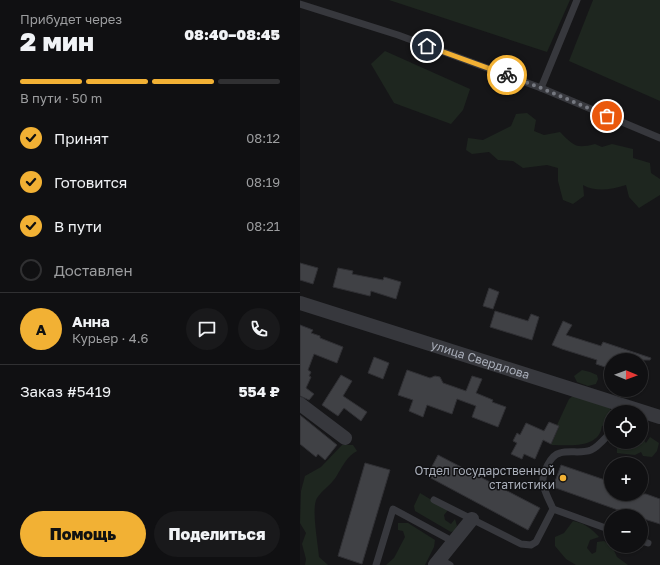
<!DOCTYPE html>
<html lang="ru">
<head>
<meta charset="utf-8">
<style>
  body { margin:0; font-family:"Golos Text",sans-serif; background:#19191b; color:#f1f3f6; height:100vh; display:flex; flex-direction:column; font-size:15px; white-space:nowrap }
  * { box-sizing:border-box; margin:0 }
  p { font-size:13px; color:#9c9d9f }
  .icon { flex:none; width:22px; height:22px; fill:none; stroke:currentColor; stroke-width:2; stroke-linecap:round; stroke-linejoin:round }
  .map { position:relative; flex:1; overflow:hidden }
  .side { display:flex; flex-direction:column; background:#101012; width:300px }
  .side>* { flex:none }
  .needle { width:26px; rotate:91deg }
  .buttons { position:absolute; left:304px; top:353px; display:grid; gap:8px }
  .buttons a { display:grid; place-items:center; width:44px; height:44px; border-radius:50%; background:#101012; box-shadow:0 1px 3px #0004,0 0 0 1px #303032; font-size:20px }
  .pin { position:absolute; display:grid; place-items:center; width:34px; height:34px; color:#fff; margin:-17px; border:2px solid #fff; border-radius:50%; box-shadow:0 1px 4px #0007 }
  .courier { position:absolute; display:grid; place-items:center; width:40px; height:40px; margin:-20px; border:3px solid #f2b134; border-radius:50%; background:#fff; color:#222; box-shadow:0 1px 5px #0007 }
  .headline em { font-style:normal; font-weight:800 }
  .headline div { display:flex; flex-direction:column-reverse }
  .headline { display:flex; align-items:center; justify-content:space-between; height:68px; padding:0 20px }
  h1 { font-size:26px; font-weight:800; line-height:30px }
  .bar { display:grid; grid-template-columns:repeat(4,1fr); gap:6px 4px; align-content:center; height:48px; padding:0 20px }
  .bar i { height:5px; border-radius:3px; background:#303032 }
  .bar .current { background:#f2b134 }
  .bar p { grid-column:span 4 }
  .line { display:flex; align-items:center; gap:10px; padding:0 20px; border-top:1px solid #303032 }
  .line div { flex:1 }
  .round { display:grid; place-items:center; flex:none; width:42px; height:42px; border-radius:21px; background:#19191b }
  ol { padding:0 20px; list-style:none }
  li { display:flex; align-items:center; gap:12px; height:44px }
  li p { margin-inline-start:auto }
  li .icon { padding:4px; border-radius:50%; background:#f2b134; color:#111; stroke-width:4 }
  li:last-child { color:#9c9d9f }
  li i { width:22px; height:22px; border:2px solid #303032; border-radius:50% }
  .button { display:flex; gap:8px; margin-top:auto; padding:8px 20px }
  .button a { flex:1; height:46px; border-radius:24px; background:#f2b134; color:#111; font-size:16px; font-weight:800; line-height:46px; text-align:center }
  .button a+a { background:#19191b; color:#f1f3f6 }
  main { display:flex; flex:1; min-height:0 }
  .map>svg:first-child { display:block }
  .green { fill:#1e261f }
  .building { fill:#404145; stroke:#303034 }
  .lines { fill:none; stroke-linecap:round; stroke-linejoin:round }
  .lane { stroke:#37383d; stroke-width:7 }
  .street { stroke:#37383d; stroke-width:14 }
  .done { stroke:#757880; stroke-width:4; stroke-dasharray:0 7.2 }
  .route { stroke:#f2b134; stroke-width:5 }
  .poi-dot { fill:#f2b134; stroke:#111113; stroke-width:1.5 }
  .labels { text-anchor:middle; stroke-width:3; stroke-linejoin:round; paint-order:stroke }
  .street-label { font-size:12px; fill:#a8adb8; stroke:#111113 }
  .poi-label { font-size:12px; fill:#a8adb8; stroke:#111113; text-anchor:end }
</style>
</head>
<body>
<main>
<section class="side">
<div class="headline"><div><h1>2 мин</h1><p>Прибудет через</p></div><em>08:40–08:45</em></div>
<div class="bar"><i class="current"></i><i class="current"></i><i class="current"></i><i></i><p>В пути · 50 m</p></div>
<ol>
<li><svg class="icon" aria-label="check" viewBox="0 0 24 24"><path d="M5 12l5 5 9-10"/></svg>Принят<p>08:12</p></li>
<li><svg class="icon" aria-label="check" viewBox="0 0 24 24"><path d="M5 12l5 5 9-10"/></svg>Готовится<p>08:19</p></li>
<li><svg class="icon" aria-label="check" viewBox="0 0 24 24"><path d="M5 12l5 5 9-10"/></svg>В пути<p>08:21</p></li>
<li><i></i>Доставлен</li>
</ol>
<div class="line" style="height:72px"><b class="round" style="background:#f2b134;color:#111">А</b><div><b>Анна</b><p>Курьер · 4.6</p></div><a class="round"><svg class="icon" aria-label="chat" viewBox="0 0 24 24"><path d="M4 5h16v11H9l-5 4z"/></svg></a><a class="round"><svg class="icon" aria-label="phone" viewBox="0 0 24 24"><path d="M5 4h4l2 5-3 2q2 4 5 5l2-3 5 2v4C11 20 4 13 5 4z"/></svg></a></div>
<div class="line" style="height:52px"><div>Заказ #5419</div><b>554 ₽</b></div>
<div class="button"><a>Помощь</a><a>Поделиться</a></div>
</section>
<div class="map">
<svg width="360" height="565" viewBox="0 0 360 565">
  <rect width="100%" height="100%" fill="#161618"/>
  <g class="green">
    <path d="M89,0H270L247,52Z"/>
    <path d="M293,0H360V101L269,61Z"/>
    <path d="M85,51L170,89L163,110L151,124L94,103L71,64Z"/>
    <path d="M227,113L236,120L234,131L244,135L260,132C274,146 276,149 295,144L302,147L312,144L333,149V158L350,163L351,173L360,179V195L339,208L329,197L326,185C312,189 297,193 283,185L284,196L273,204L263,200L258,181V168L247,165L223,168L213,161L198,160L189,152L172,154L166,150L168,138L183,140L211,126L216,114Z"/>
    <path d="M282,370L290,372L297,375L298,379L296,384L288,386L277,382L274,376Z"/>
    <path d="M273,396L310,406C311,413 309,419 306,425L302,426C299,449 269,445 251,445L259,427L257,425L269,399Z"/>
    <path d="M341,436L346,443L350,437L359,443L357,451L352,457L343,456L341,452L335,455L317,453V445L319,442H341Z"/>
    <path d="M42,445H53L57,451C47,456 42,467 36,477C31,485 22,490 17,498C11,508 18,543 19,557L28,565H5L6,559L2,544L6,533L0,523L1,491L5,476L21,467Z"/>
    <path d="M120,493L148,510L144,515L145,520L151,524L155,519L157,526L154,531L151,532L115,511L114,506Z"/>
    <path d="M273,521C284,523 291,528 299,537L290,540L287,548L292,554L296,552L297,542L304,541L313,548L317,557L328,565H276L266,559L255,546V537L264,533Z"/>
    <path d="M98,523H108L135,540L134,547L125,565H86L94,558L105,537L103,531L98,530Z"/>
  </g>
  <g class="building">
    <path d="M0,263L18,268L13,284L0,280Z"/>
    <path d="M38,268L53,271L52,274L83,280L84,277L101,282L96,299L71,291L70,296L33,287Z"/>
    <path d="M189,288L199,292L193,309L183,306Z"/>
    <path d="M195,311L228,321L231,314L239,317L232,340L190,327Z"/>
    <path d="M263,321L272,325L266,335L301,346L303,342L351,358L350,360H311V369L296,364L297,360L262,349L252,345Z"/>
    <path d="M0,325L13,330L11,333L20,336V338L43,347L37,363L14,354L8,370L11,372L9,376L11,377L6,388L14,394L9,400L0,396Z"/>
    <path d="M74,357L89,363L83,379L68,373Z"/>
    <path d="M107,370L130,378L135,376L140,377L143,383L166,391L172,376L182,379L176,393L193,400L192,402L206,407L198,427L172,417L176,406L157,399L152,414L127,405L123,417L109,411L113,400L98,395Z"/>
    <path d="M41,375L52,381L43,396L67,412L61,421L44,408L38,416L22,405Z"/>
    <path d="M0,415L37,445L25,460L18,454L16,457L0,444Z"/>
    <path d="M249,422L259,426L251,444L243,440L235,459L224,454L222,459L211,454L217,443L213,441L217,433L220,435L226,423L244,431Z"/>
    <path d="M138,455L240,508L228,530L127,476Z"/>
    <path d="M65,463L90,470L62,564L38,556Z"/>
    <path d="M261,465L311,482V494H346L360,499V524L341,518V516H335L253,487Z"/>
  </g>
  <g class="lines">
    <g class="lane">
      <path d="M0,4L98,35L241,88L360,138"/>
      <path d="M241,88L277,0"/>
      <path d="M134,500L221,544L231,545L236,542L253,509C250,501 244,492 243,483C242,474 250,455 260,453C270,450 281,454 291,450C298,447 305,438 311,432"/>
      <path d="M253,509L311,530"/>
      <path d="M341,541L348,543"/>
      <path d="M139,559L150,565"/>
      <path d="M76,565L93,509L154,542"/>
    </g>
    <g class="street">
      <path id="s1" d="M0,303L360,417"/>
      <path d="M0,404L45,438"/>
      <path d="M135,565L172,519"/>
    </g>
  </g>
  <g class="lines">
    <path class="done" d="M207,75L241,88L307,116"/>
    <path class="route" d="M127,46L207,75"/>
  </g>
  <circle class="poi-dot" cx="263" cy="478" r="4"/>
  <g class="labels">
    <g class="street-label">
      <text dy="4" stroke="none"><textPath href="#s1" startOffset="189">улица Свердлова</textPath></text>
    </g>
    <g class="poi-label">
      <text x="255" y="475">Отдел государственной<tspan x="255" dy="14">статистики</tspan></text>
    </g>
  </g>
</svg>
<div class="buttons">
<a><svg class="needle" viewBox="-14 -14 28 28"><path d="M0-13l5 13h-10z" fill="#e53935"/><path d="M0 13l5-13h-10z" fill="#9c9d9f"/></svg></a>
<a><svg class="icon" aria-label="locate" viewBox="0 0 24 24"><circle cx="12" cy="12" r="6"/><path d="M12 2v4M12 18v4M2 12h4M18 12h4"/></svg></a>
<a>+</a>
<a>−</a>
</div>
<div class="pin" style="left:307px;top:116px;background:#ea580c"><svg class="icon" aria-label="bag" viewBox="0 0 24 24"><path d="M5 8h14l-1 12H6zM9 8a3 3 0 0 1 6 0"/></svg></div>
<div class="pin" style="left:127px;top:46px;background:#1f2937"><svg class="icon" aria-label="home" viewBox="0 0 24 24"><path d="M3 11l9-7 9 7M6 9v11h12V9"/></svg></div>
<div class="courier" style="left:207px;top:75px"><svg class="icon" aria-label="bike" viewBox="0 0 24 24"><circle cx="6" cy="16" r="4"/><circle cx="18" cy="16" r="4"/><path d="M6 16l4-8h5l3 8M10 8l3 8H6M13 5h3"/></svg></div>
</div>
</main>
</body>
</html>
